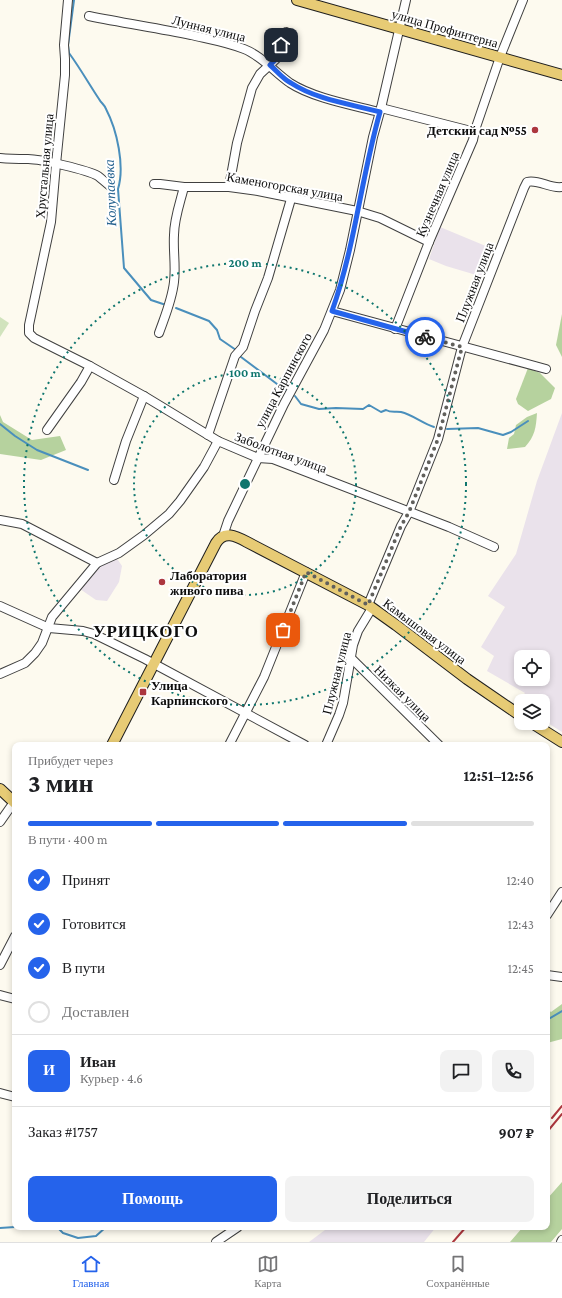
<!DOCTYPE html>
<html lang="ru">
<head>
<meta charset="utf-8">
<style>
  body { margin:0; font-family:"Crimson Pro",serif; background:#f2f2f2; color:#202124; height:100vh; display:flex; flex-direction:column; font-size:15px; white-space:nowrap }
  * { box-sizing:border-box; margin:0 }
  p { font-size:13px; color:#757577 }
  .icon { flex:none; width:22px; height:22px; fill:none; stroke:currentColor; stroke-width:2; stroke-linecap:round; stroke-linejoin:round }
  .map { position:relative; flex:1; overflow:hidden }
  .details { position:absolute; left:12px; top:742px; width:538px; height:488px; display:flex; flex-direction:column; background:#fff; border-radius:8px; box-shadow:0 2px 6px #0003 }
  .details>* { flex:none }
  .fabs { position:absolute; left:514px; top:650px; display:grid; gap:8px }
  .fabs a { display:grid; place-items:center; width:36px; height:36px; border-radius:8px; background:#fff; box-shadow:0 2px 6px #0003; font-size:20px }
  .pin { position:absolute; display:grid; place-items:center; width:34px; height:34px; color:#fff; margin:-17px; border-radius:8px; box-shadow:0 2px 6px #0006 }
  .courier { position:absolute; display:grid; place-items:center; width:40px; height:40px; margin:-20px; border:3px solid #2563eb; border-radius:50%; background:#fff; color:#222; box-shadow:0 1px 5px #0007 }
  .summary em { font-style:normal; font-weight:700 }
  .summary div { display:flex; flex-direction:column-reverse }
  .summary { display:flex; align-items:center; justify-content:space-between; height:68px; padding:0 16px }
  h1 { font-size:26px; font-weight:700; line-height:30px }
  .bar { display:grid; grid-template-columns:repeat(4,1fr); gap:6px 4px; align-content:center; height:48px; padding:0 16px }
  .bar i { height:5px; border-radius:3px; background:#e0e0e0 }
  .bar .current { background:#2563eb }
  .bar p { grid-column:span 4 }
  .line { display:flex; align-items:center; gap:10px; padding:0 16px; border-top:1px solid #e0e0e0 }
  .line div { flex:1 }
  .round { display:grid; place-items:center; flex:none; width:42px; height:42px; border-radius:8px; background:#f2f2f2 }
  ol { padding:0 16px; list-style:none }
  li { display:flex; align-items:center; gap:12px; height:44px }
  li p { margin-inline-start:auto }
  li .icon { padding:4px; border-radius:50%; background:#2563eb; color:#fff; stroke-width:4 }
  li:last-child { color:#757577 }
  li i { width:22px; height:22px; border:2px solid #e0e0e0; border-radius:50% }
  .cta { display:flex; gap:8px; margin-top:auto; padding:8px 16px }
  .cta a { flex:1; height:46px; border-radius:8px; background:#2563eb; color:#fff; font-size:16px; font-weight:700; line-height:46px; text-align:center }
  .cta a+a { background:#f2f2f2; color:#202124 }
  .dock { display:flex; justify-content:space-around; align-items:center; height:56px; border-top:1px solid #e0e0e0; background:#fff; font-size:11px; color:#757577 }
  .dock a { display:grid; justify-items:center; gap:2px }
  .dock .current { color:#2563eb }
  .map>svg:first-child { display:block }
  .industrial { fill:#eae2eb; fill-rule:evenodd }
  .green { fill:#d1e3bd }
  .forest { fill:#b6d29e }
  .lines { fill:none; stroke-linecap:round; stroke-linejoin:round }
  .stream { stroke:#4a8fbc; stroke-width:2 }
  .minor-casing { stroke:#404040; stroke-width:10 }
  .major-casing { stroke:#1e1e1e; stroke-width:12 }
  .minor { stroke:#fff; stroke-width:8 }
  .major { stroke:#e7cb75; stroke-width:10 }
  .rail { stroke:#ac363d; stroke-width:2 }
  .done { stroke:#61605c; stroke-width:4; stroke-dasharray:0 7.2 }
  .route { stroke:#2563eb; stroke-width:5 }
  .ring { fill:none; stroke:#0f766e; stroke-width:2; stroke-dasharray:2 4 }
  .poi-dot { fill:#ac363d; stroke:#fff; stroke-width:1.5 }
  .labels { text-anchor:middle; stroke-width:4; stroke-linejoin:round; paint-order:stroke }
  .street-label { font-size:13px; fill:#0d0d0d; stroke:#fff }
  .poi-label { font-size:13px; font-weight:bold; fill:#0d0d0d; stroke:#fff; text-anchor:start }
  .water-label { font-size:14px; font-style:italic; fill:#26628f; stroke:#fff }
  .district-label { font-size:17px; font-weight:bold; letter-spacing:1px; fill:#0d0d0d; stroke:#fff }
  .centre { fill:#0f766e; stroke:#fff; stroke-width:2 }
  .ring-label { font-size:12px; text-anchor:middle; font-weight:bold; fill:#0f766e; stroke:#fff; stroke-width:4; stroke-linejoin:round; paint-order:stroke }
</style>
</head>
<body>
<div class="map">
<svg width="562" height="1242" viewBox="0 0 562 1242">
  <rect width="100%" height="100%" fill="#fdfaef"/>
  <g class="industrial">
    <path d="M440,227L493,249L483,277L446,266L429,259Z"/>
    <path d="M562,413V732L543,720V701H521V706L517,704L525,693L487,671L494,656L481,647L505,607L488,596L516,554L537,481ZM521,657H543V679H521Z"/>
    <path d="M113,557L118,560L122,566L119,582L107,601L96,600L80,589L99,565Z"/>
    <path d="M329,1227H436L424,1242H309Z"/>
  </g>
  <path class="green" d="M0,317L9,323L0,337Z"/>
  <g class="forest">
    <path d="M562,314V357L556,345Z"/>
    <path d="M528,368L540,373L555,388L551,399L528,411L518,404L516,399Z"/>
    <path d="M537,413C536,428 535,436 525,447L507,449L509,438L514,434L516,425L527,417Z"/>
    <path d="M0,415L3,422L32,440L60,436L66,450L41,460L0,454Z"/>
    <path d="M562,1004V1039L547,1043V1009L551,1012Z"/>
    <path d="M562,1182V1229L551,1242H510L523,1227H547V1199Z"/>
  </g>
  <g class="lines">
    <g class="stream">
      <path d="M74,0L68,45L69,53C80,68 89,84 99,99C101,103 105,105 106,109C117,130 125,166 118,189L124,268L151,300L166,305"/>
      <path d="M176,308L209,321L217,330L220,339L236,350"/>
      <path d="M241,357L285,390"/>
      <path d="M295,396L301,404L319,409L336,408L363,409L369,405L381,412L386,410C391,413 396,411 401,412C413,415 422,423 434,427"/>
      <path d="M0,424L15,436L37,450L88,470"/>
      <path d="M447,429L478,428L503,435L511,432L528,421"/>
      <path d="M547,1020L562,1011"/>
      <path d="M57,1227L63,1233L78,1238L96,1236L106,1227"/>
      <path d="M0,1228L15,1227"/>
    </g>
    <defs>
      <g id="minor">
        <path d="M68,0L64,45L65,59V75L56,164L51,222L29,325V333L34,338L90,366L144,396L218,441L258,458L273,459L449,527L494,547"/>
        <path d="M89,16C123,23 157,28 191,35C208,39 227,42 244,49C262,56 274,72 290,83C313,98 352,105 379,112"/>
        <path d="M381,108L475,132"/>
        <path d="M0,158C10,159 18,159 28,159C40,159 88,170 98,176C102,179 106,183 110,186"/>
        <path d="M154,184H160L184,187H229L258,191L357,211L380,218L429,242"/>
        <path d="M229,187L237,143L252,88L260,74L276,59L286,32"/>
        <path d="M332,311L546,369"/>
        <path d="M395,329L429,242L473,140L475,130L500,57L523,0"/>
        <path d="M159,333C165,316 172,300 174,282C176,266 173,251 174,235C174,219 180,203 184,187"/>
        <path d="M47,430L81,382L90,366"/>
        <path d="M208,435L235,356L243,347L255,311L268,278L291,199"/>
        <path d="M114,480L126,441L144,396"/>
        <path d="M0,520L22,524L97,563"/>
        <path d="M223,536L228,521L284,404L324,330L340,290L350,250L373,137L381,108L406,0"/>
        <path d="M368,605L401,526L409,512L438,439L462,347L524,188L527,182C539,179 550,189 562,187"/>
        <path d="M0,606L49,628L83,631L94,634L145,659L305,745"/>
        <path d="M350,657L439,745"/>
        <path d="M0,674L25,663L35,653L42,643L52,617L97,563L119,553L144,535L169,514L180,501L204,467L218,441"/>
        <path d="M229,745L264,677L306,572"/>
        <path d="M326,745L339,715L343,703L353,645L358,631L372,608"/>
        <path d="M0,822L14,802"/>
        <path d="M547,915L562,892"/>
        <path d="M0,965L15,936"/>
        <path d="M547,975L562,977"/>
        <path d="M0,995L15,999"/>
        <path d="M0,1093L15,1097"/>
        <path d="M216,1242L238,1227"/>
        <path d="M561,1242L562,1240"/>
      </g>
      <g id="major">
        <path d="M297,0L562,75"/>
        <path d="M532,723L562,742"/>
        <path d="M112,745L216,543C224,530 236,536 247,542L368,605L396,625L467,679L521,716"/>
        <path d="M0,789L15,803"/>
      </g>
    </defs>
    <use href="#minor" class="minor-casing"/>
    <use href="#major" class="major-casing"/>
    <use href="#minor" class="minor"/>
    <use href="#major" class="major"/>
    <g class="rail">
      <path d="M552,1118L562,1106"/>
      <path d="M547,1132L562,1114"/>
      <path d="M453,1242L466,1227"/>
    </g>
  </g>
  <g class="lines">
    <path class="done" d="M283,630L306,572L368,605L401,526L409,512L438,439L462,347L425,337"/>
    <path class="route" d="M281,45L276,59L270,65C277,71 283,79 291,83C317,100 351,104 380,112C361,178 355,247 332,311L425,337"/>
  </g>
  <g class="ring">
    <circle cx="245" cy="484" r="111"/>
    <circle cx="245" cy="484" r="221"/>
  </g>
  <g class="poi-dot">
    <circle cx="535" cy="130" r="4"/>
    <circle cx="162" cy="582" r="4"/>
    <rect x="139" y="688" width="8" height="8" rx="2"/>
  </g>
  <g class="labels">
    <g class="street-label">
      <text transform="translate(209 28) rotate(14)" y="5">Лунная улица</text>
      <text transform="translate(445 28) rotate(16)" y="5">улица Профинтерна</text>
      <text transform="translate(44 166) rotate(-85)" y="5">Хрустальная улица</text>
      <text transform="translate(285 186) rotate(10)" y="5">Каменогорская улица</text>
      <text transform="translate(437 194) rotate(-67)" y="5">Кузнечная улица</text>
      <text transform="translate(474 282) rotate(-69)" y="5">Плужная улица</text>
      <text transform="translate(283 380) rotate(-62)" y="5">улица Карпинского</text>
      <text transform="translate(281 452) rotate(20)" y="5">Заболотная улица</text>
      <text transform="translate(425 631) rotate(37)" y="5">Камышовая улица</text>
      <text transform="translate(336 673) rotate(-76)" y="5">Плужная улица</text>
      <text transform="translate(403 693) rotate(45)" y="5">Низкая улица</text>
    </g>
    <g class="poi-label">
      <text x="527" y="135" text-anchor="end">Детский сад №55</text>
      <text x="170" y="580">Лаборатория<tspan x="170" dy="15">живого пива</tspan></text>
      <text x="151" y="690">Улица<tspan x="151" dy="15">Карпинского</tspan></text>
    </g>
    <g class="water-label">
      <text transform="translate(110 193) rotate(-92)" y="5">Колупаевка</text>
    </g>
    <g class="district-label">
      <text x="146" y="637">УРИЦКОГО</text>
    </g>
  </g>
  <circle cx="245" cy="484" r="6" class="centre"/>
  <g class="ring-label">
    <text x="245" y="267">200 m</text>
    <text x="245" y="377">100 m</text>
  </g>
</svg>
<div class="fabs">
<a><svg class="icon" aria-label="locate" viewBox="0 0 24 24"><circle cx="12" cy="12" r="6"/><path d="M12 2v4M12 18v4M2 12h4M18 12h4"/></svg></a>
<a><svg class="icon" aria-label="layers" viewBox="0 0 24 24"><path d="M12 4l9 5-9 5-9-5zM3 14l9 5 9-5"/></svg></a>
</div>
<div class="pin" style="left:283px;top:630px;background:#ea580c"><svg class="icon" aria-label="bag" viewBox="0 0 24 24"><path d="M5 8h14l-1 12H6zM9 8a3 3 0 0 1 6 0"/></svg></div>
<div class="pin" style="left:281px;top:45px;background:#1f2937"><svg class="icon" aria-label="home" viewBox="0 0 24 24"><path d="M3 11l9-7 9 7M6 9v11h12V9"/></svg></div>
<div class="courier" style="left:425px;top:337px"><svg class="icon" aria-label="bike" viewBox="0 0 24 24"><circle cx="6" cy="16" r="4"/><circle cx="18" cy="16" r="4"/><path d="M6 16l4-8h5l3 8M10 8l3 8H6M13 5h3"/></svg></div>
<section class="details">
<div class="summary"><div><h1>3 мин</h1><p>Прибудет через</p></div><em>12:51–12:56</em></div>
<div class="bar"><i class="current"></i><i class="current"></i><i class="current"></i><i></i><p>В пути · 400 m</p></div>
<ol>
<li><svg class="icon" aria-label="check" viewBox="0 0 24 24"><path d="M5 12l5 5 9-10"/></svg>Принят<p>12:40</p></li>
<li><svg class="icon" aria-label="check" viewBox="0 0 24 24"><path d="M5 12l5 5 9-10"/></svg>Готовится<p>12:43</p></li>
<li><svg class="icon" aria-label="check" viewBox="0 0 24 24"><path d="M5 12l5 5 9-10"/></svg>В пути<p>12:45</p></li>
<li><i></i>Доставлен</li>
</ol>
<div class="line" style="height:72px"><b class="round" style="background:#2563eb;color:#fff">И</b><div><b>Иван</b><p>Курьер · 4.6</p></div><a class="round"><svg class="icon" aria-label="chat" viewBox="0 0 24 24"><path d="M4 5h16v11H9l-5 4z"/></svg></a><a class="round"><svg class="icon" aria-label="phone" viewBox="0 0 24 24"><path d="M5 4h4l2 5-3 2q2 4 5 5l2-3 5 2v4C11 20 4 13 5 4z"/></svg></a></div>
<div class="line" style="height:52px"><div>Заказ #1757</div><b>907 ₽</b></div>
<div class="cta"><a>Помощь</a><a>Поделиться</a></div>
</section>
</div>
<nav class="dock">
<a class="current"><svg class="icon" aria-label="home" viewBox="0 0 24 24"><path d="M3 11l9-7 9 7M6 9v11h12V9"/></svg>Главная</a>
<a><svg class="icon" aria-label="map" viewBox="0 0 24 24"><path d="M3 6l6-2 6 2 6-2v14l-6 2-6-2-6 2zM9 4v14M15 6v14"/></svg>Карта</a>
<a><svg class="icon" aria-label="saved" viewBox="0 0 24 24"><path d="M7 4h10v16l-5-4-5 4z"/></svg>Сохранённые</a>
</nav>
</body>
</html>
